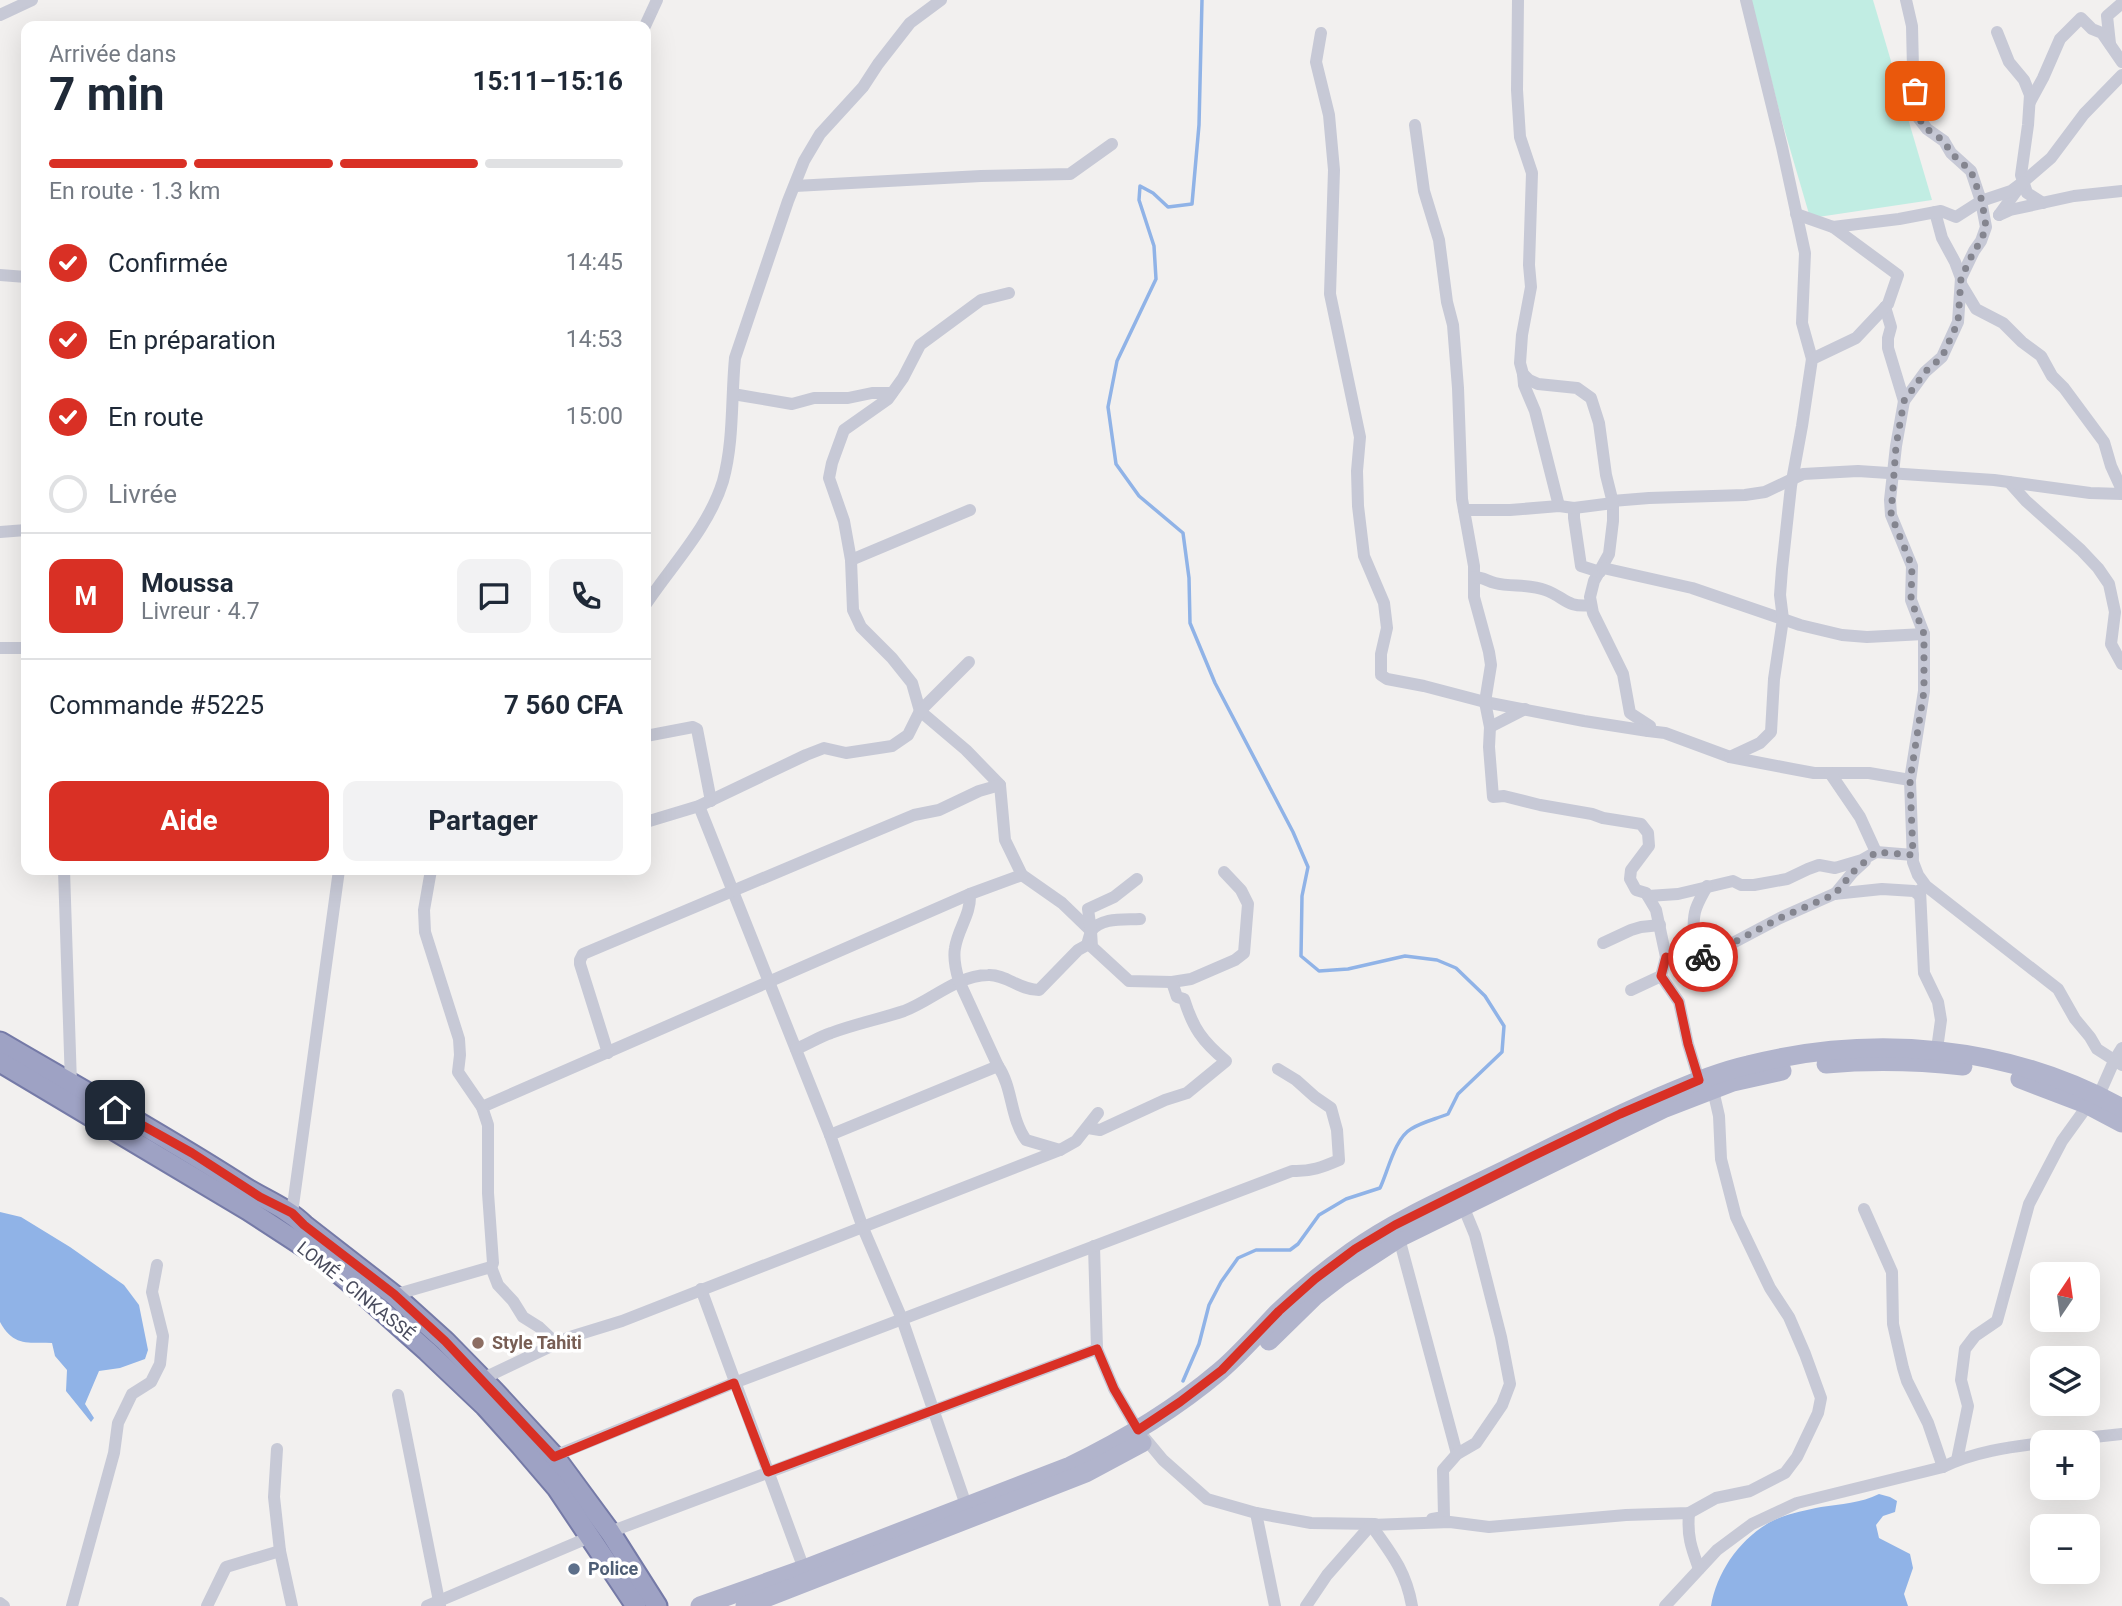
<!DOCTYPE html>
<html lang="fr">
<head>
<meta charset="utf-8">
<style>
  body { margin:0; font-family:Roboto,sans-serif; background:#f2f2f3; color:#1f2937; height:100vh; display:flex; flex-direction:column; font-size:26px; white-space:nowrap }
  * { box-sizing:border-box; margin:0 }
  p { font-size:23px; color:#747a83 }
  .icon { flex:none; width:38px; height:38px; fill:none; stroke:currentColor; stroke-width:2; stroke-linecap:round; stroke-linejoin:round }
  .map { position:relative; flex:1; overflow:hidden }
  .drawer { position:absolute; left:21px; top:21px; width:630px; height:854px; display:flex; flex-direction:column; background:#fff; border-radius:14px; box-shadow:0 7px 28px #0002 }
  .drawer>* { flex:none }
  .needle { width:46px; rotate:13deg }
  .buttons { position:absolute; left:2030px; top:1262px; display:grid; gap:14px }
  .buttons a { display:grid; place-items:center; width:70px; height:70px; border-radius:14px; background:#fff; box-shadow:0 7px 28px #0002; font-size:35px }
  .pin { position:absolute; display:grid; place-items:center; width:60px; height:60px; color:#fff; margin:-30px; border-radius:14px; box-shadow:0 4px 10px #0006 }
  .courier { position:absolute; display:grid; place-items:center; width:70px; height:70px; margin:-35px; border:5px solid #d93025; border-radius:50%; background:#fff; color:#222; box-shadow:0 2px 9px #0007 }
  .headline em { font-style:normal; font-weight:700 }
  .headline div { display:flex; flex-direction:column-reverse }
  .headline { display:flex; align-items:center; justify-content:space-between; height:119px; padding:0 28px }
  h1 { font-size:46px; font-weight:700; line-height:52px }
  .bar { display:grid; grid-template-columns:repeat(4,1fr); gap:10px 7px; align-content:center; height:84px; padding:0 28px }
  .bar i { height:9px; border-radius:5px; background:#e0e1e3 }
  .bar .selected { background:#d93025 }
  .bar p { grid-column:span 4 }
  .line { display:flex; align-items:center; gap:18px; padding:0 28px; border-top:2px solid #e0e1e3 }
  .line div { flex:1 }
  .round { display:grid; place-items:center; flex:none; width:74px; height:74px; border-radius:14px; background:#f2f2f3 }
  ol { padding:0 28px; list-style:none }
  li { display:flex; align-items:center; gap:21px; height:77px }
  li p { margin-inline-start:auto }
  li .icon { padding:7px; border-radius:50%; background:#d93025; color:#fff; stroke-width:4 }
  li:last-child { color:#747a83 }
  li i { width:38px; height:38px; border:4px solid #e0e1e3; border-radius:50% }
  .cta { display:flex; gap:14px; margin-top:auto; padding:14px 28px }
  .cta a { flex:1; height:80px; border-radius:14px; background:#d93025; color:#fff; font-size:28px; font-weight:700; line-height:80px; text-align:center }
  .cta a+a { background:#f2f2f3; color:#1f2937 }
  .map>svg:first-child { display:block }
  .green { fill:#c1ede3 }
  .water { fill:#90b3e7 }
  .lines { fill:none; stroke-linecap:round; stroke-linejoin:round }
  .stream { stroke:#90b3e7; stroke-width:3.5 }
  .trunk-casing { stroke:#757aa7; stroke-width:23 }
  .minor { stroke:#c7c9d6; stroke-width:12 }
  .primary { stroke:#b1b4cc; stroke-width:19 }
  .trunk { stroke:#9ea2c4; stroke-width:19 }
  .done { stroke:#84858f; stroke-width:7; stroke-dasharray:0 12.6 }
  .route { stroke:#d93025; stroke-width:9 }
  .education-dot { fill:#8d6e63; stroke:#fff; stroke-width:2.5 }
  .service-dot { fill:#5c6f8a; stroke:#fff; stroke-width:2.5 }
  .labels { text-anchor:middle; stroke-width:7; stroke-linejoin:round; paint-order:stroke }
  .street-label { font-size:18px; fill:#484b5c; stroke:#fff }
  .education-label { font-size:18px; font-weight:bold; fill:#785e54; stroke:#fff; text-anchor:start }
  .service-label { font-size:18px; font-weight:bold; fill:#4e5e75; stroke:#fff; text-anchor:start }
</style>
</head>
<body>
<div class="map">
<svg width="2122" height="1606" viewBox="0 0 2122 1606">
  <rect width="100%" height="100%" fill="#f2f0ef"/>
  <path class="green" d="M1751,0H1873L1932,200L1818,217L1809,214L1781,118Z"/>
  <g class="water">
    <path d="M0,1212L21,1217L70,1247L124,1285L139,1305L148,1350L145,1359L120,1368L99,1371L85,1404L94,1418L91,1422L66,1391L67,1370L55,1356L52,1343C27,1342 14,1347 0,1322Z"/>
    <path d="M1879,1494L1890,1497L1897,1501L1895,1512L1883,1516L1876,1525L1879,1538L1910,1554L1913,1568L1904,1594L1908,1606H1711C1717,1571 1741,1537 1774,1520C1787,1514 1806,1510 1821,1507C1841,1504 1861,1503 1879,1494Z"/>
  </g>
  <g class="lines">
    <path class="stream" d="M1183,1381L1199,1344L1209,1305L1221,1282L1238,1258L1256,1250H1290L1298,1244L1319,1215L1346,1199L1380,1188C1388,1171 1395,1138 1411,1129C1422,1122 1436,1119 1448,1114L1458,1094L1502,1052L1504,1026L1485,996L1456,968L1437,960L1405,956L1348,969L1319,971L1301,956L1302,896L1308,867L1293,832L1215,683L1190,623L1189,578L1183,533L1139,496L1116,464L1108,407L1117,361L1156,279L1154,246L1139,200L1140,186L1153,193L1168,207L1192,204L1199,125L1202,0"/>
    <defs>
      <g id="trunk">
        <path d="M0,1042C80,1089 162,1134 241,1185C262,1199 286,1207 304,1225L394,1295L445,1341L495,1392L554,1456L610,1532L657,1606"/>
        <path d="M0,1062L248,1210L314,1253L353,1285L427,1351L485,1406L521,1446L557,1488L636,1606"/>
      </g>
    </defs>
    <use href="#trunk" class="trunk-casing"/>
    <g class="minor">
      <path d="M1518,0L1517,90L1520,137L1532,173L1529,265L1531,287L1522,335L1520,363L1523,374L1529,380L1538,384L1577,388L1591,398L1599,423L1606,475L1613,503V521L1609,554L1594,581L1590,597L1593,613L1623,674L1630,713L1650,726L1648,731L1665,733L1730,757L1782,767L1814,773H1869L1910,780"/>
      <path d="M1746,0L1782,147L1805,253L1802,323L1812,359"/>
      <path d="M1906,0L1912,26L1914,112L1927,129L1944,141L1951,153L1971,171L1981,201L1986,227L1981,241L1974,251L1961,278L1958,322L1942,357L1925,372L1904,401L1896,446L1890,500L1891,515L1912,566L1911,600L1924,634V691L1910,780L1913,862L1918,875L1926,886L2058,989L2075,1019L2090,1037L2097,1049L2122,1065"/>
      <path d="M0,15L32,0"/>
      <path d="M645,26L657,0"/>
      <path d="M1997,32L2009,62L2024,80L2030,95L2028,125L2021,175L2027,193L2043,203"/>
      <path d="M1321,33L1316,62L1329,115L1334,170L1330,294L1360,437L1357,471L1358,506L1364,556L1384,603L1387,628L1381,654V675L1387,679L1424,686L1485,702L1584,721L1648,731"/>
      <path d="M2110,44L2107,16L2122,3"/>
      <path d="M2030,102L2043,78L2060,39L2081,18L2092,29L2102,33L2122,62"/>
      <path d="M1415,125L1424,191L1439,240L1447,302L1453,325L1458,388L1462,499L1474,566V597L1489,652L1491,665L1485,702L1490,727L1489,747L1493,797L1504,796L1540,805L1592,814L1603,818L1641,824L1648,833L1649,846L1631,870L1630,879L1636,890L1646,893L1656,910L1666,957L1661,976L1679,1002L1688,1044L1699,1080"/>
      <path d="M795,186L981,176L1070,174L1112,144"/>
      <path d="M1935,212L1942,238L1955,262L1961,278"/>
      <path d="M1796,214L1833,227"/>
      <path d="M1999,215L2023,182L2051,158L2084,114L2122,75"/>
      <path d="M1999,215L2010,210L2074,196L2122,191"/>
      <path d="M0,275L26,277"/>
      <path d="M1961,284L1976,309L2003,323L2022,342L2041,356L2052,376L2064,388L2104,442L2111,466L2122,490"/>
      <path d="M1009,293L981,300L920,345L903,378L888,399L844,430L832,463L829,478L844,521L851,560L853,610L861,627L892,658L912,683L920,711L966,750L1000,785L1005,840L1022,875L1062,903L1091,931L1092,947L1129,981L1172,982L1191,979L1235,960L1244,953L1248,904L1241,890L1224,872"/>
      <path d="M1885,307L1891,327L1888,338V348L1904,401"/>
      <path d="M1523,374L1524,385L1535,411L1559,506"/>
      <path d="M733,394L792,404L814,398H848L872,393H892"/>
      <path d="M2009,482L2026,501L2081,550L2098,568L2109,584L2115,612L2111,644L2122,664"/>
      <path d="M1612,501L1649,498L1745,495L1765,492L1803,474L1858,471L1994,480L2090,493L2122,494"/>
      <path d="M1574,508V518L1581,566L1600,572"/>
      <path d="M1464,510H1510L1559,506L1574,508L1613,503"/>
      <path d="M0,532L26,530"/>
      <path d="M851,560L970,510"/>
      <path d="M1603,568L1692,588L1800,625L1842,635L1867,637L1924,634"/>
      <path d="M1474,577C1483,577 1487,581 1495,583C1511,587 1529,584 1545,590C1565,597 1566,608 1591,605"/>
      <path d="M646,604C672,565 709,527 723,481C734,441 731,399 735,358L788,201L804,161L820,134L863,87L878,64L910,23L941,0"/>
      <path d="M0,648H26"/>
      <path d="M1490,727L1525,709"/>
      <path d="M646,736L693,727L697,729L711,801"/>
      <path d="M1730,757L1760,743L1771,732L1774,679L1783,619L1780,595L1782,569L1791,486L1802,426L1812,359L1856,338L1888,304L1898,275L1833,227L1899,219L1941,211L1956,217L1981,201L2011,191L2023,182"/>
      <path d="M1830,773L1860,817L1876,852"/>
      <path d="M699,806L830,1135L863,1228L902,1319L966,1505"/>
      <path d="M646,822L699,806L806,755L824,748L846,753L892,746L908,735L920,711L969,662"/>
      <path d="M64,870L71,1084"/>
      <path d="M1920,890L1924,973L1938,1002L1941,1020L1937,1049"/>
      <path d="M1835,894L1853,872L1865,861"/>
      <path d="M1648,896L1678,894L1733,881L1741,885H1754L1787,879L1808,869L1819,865L1835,868L1862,860L1876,852L1913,855"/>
      <path d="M1091,931C1102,917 1124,920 1140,919"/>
      <path d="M1603,943L1631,930L1641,927L1660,925"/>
      <path d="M1689,954L1697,958L1710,955L1780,918L1834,894L1882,889L1914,891L1920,896"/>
      <path d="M1666,957L1677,960C1702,946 1690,934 1695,912C1697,903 1703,894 1707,886"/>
      <path d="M1631,990L1661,976"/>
      <path d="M796,1049C808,1044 819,1037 831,1033C855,1024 880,1019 904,1011C933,1000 955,976 988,975C1006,974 1019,990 1039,990L1078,950L1087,945L1091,931L1088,909L1114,897L1137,879"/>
      <path d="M608,1053L580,964V960L583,954L823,853L914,815L939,810L979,791L1000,785"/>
      <path d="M998,1066C1013,1088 1010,1118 1026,1140L1060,1150"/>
      <path d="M2099,1095L2114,1061L2122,1048"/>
      <path d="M482,1107L970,894"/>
      <path d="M1088,1128L1100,1130L1165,1100L1187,1093L1226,1061C1202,1041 1193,1028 1184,999L1177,997L1172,982"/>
      <path d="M830,1135L998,1066L959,981C956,971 953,959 955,948C958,928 971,915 970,894L1022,875"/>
      <path d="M1864,1209L1892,1272L1893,1324L1903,1368L1907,1381L1928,1423L1943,1467"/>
      <path d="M292,1213L339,870"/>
      <path d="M1399,1238L1457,1454"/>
      <path d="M1094,1246L1097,1349L1114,1389L1138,1430L1163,1460L1207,1499L1256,1513L1275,1606"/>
      <path d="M491,1267L498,1285L513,1301L523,1317L539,1327L557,1344"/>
      <path d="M701,1289L804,1569"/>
      <path d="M394,1295L491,1267L493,1263L488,1193V1125L482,1107L458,1072L460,1055L459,1039L425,932L424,910L431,870"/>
      <path d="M482,1379L570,1337L622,1321L1060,1150L1076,1141L1098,1113"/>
      <path d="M398,1395L440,1606"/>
      <path d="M2048,1442L2122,1434"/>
      <path d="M277,1449L274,1497L280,1551L292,1606"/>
      <path d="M554,1456L734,1383L1292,1171C1310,1172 1323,1167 1339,1160L1337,1130L1331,1108L1315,1097L1296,1080L1278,1069"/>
      <path d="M1957,1460L1968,1406L1961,1380L1965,1349L1975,1336L1997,1321L2029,1204L2062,1141L2088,1105"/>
      <path d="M1256,1513L1311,1523L1375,1524"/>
      <path d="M1689,1513C1687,1536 1691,1547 1699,1569"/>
      <path d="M1432,1519L1444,1517L1443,1470L1457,1454L1476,1443L1502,1405L1510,1384L1501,1337L1475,1235L1463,1206"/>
      <path d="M1371,1525C1391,1553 1406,1571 1412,1606"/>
      <path d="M610,1532L1097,1349"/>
      <path d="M0,1603L4,1606"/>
      <path d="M72,1606L114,1453L118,1423L132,1394L151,1382L160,1364L163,1336L152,1292L157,1265"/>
      <path d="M207,1606L226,1567L280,1551"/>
      <path d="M427,1606L590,1537"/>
      <path d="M1306,1606L1327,1575L1371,1525L1450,1522L1489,1527L1626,1515L1689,1513L1716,1498L1750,1491L1785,1473L1797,1457L1818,1413L1821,1398L1805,1354L1789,1317L1770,1288L1736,1217L1721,1159L1719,1116L1713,1090"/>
      <path d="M1665,1606L1717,1550L1752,1524L1797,1503L1943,1467C1973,1452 2009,1447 2042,1443"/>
    </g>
    <g class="primary">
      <path d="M1826,1064C1872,1060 1917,1061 1963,1066"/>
      <path d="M2020,1079L2088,1105L2122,1123"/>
      <path d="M1269,1341L1315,1296L1341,1276L1399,1238L1663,1109L1733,1082L1782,1071"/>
      <path d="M700,1606L804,1569L1070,1466C1124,1440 1174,1410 1220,1371C1241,1353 1259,1332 1278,1312C1301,1290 1326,1270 1351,1252C1399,1217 1465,1190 1519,1163C1565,1140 1612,1118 1659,1097C1688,1085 1717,1072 1748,1065C1874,1033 2008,1045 2122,1108"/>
      <path d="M745,1606L1086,1473L1142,1443"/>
    </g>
    <use href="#trunk" class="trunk"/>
  </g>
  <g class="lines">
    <path class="done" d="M1703,957L1710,955L1780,918L1835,894L1853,872L1876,852L1913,855L1910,780L1924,691V634L1911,600L1912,566L1891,515L1896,446L1904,401L1925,372L1942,357L1958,322L1961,278L1974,251L1981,241L1986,227L1982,201L1971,171L1951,153L1944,141L1927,129L1914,112L1915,91"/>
    <path class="route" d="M115,1110L192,1153L260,1197L292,1213L304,1225L394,1294L445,1341L554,1457L734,1383L768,1472L1097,1349L1114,1389L1138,1430L1180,1402L1222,1370L1279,1311L1315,1279L1355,1249L1395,1225L1531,1157L1620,1114L1699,1080L1688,1044L1679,1002L1661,976L1666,957L1678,960L1689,954L1697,958L1703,957"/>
  </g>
  <circle class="education-dot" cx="478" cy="1343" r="7"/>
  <circle class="service-dot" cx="574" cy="1569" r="7"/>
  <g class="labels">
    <g class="street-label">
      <text transform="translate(356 1291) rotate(39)" y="6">LOMÉ - CINKASSÉ</text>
    </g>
    <g class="education-label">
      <text x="492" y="1349">Style Tahiti</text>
    </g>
    <g class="service-label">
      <text x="588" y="1575">Police</text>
    </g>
  </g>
</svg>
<div class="buttons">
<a><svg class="needle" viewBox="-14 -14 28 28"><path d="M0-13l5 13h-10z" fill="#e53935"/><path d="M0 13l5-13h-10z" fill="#747a83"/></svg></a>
<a><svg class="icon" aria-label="layers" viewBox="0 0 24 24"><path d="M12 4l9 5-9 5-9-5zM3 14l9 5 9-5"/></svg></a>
<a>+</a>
<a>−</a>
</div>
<div class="pin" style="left:1915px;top:91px;background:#ea580c"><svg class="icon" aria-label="bag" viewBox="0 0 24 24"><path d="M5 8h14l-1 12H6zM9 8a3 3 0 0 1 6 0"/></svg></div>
<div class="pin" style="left:115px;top:1110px;background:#1f2937"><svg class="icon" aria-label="home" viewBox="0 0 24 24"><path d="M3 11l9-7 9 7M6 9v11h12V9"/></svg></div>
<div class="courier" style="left:1703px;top:957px"><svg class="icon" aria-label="bike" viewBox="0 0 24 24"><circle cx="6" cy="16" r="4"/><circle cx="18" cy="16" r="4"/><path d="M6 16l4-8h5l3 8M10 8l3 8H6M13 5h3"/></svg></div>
<section class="drawer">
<div class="headline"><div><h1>7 min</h1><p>Arrivée dans</p></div><em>15:11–15:16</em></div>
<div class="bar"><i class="selected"></i><i class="selected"></i><i class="selected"></i><i></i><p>En route · 1.3 km</p></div>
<ol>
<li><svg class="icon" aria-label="check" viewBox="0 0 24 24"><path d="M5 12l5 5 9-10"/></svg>Confirmée<p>14:45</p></li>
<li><svg class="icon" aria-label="check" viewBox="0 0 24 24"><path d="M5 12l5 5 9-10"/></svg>En préparation<p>14:53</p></li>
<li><svg class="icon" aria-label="check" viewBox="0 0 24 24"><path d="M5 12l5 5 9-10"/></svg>En route<p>15:00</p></li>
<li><i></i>Livrée</li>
</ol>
<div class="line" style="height:126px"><b class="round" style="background:#d93025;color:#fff">M</b><div><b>Moussa</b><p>Livreur · 4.7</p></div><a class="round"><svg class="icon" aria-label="chat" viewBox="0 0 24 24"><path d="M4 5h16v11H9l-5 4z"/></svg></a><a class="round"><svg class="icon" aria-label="phone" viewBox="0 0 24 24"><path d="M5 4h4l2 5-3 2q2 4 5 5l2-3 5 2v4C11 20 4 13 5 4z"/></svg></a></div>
<div class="line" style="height:91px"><div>Commande #5225</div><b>7 560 CFA</b></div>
<div class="cta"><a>Aide</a><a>Partager</a></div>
</section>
</div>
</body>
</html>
